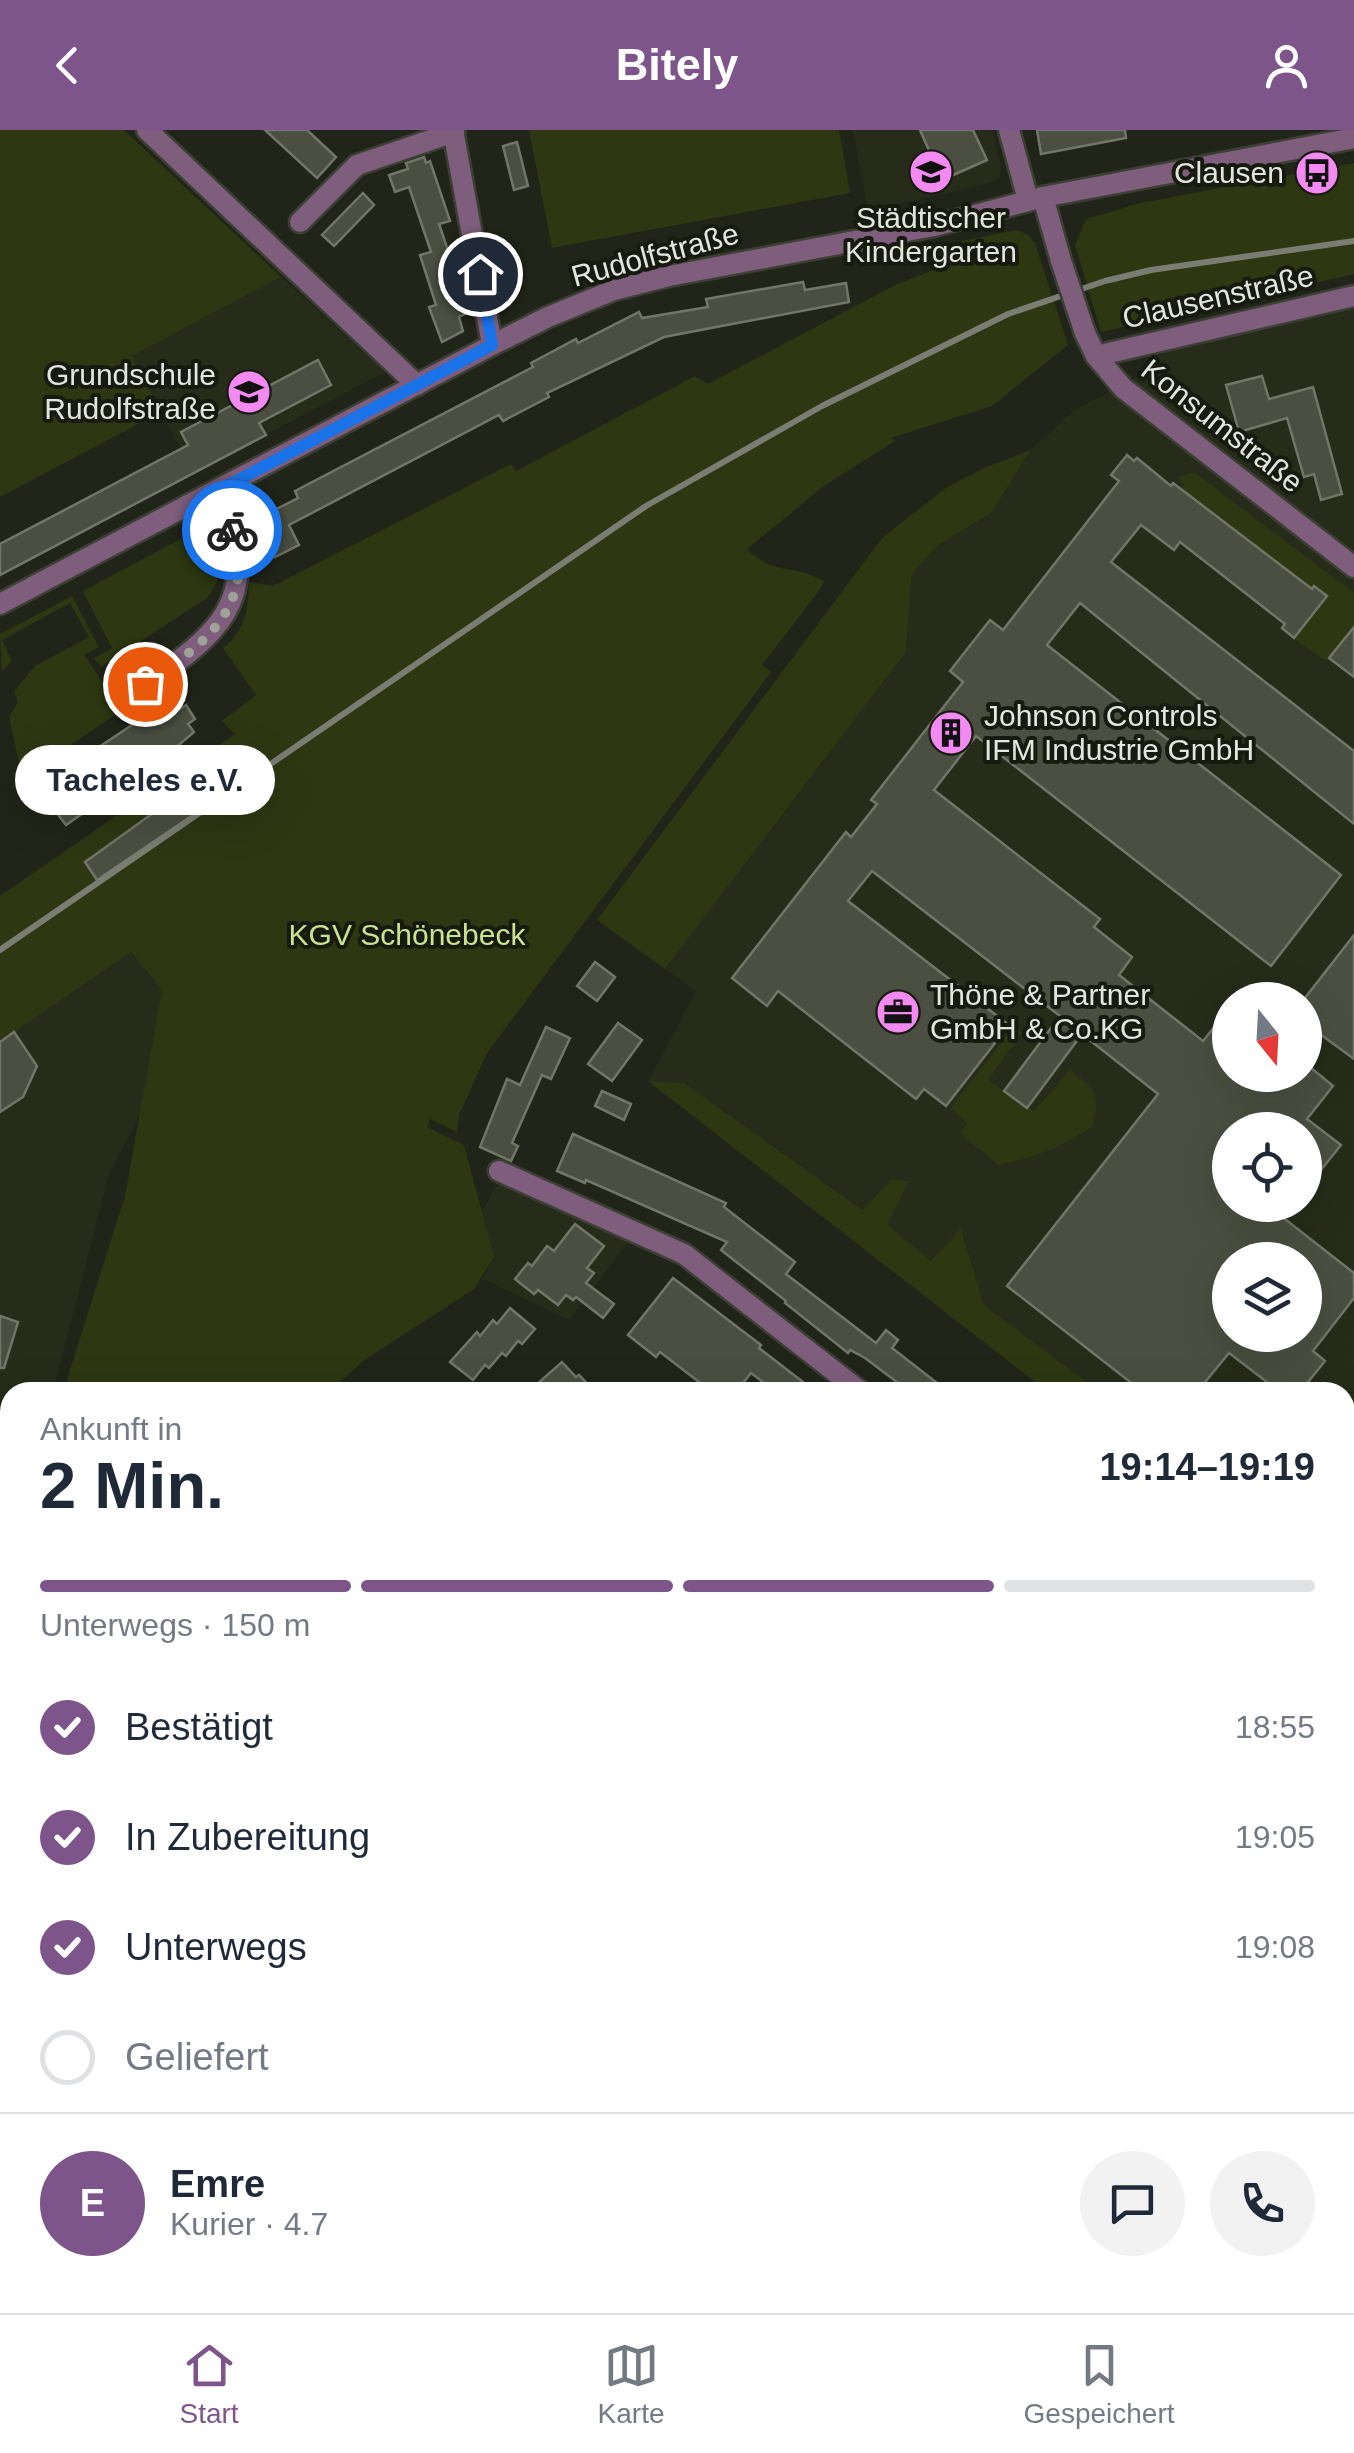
<!DOCTYPE html>
<html lang="de">
<head>
<meta charset="utf-8">
<style>
  body { margin:0; font-family:Helvetica,sans-serif; background:#f2f2f3; color:#1f2937; height:100vh; display:flex; flex-direction:column; font-size:38px; white-space:nowrap }
  * { box-sizing:border-box; margin:0 }
  p { font-size:32px; color:#747a83 }
  .icon { flex:none; width:55px; height:55px; fill:none; stroke:currentColor; stroke-width:2; stroke-linecap:round; stroke-linejoin:round }
  .map { position:relative; flex:1; overflow:hidden }
  .drawer { position:absolute; left:0px; top:1252px; width:1355px; height:932px; display:flex; flex-direction:column; background:#fff; border-radius:30px 30px 0 0; box-shadow:0 10px 40px #0002 }
  .drawer>* { flex:none }
  .needle { width:65px; rotate:162deg }
  .controls { position:absolute; left:1212px; top:852px; display:grid; gap:20px }
  .controls a { display:grid; place-items:center; width:110px; height:110px; border-radius:50%; background:#fff; box-shadow:0 10px 40px #0002; font-size:50px }
  .pin { position:absolute; display:grid; place-items:center; width:85px; height:85px; color:#fff; margin:-42px; border:5px solid #fff; border-radius:50%; box-shadow:0 2px 10px #0007 }
  .courier { position:absolute; display:grid; place-items:center; width:100px; height:100px; margin:-50px; border:8px solid #1a73e8; border-radius:50%; background:#fff; color:#222; box-shadow:0 2px 12px #0007 }
  .bubble { position:absolute; height:70px; border-radius:35px; background:#fff; box-shadow:0 10px 40px #0002; font-size:32px; font-weight:700; line-height:70px; text-align:center }
  .summary em { font-style:normal; font-weight:700 }
  .summary div { display:flex; flex-direction:column-reverse }
  .summary { display:flex; align-items:center; justify-content:space-between; height:170px; padding:0 40px }
  h1 { font-size:65px; font-weight:700; line-height:75px }
  .bar { display:grid; grid-template-columns:repeat(4,1fr); gap:15px 10px; align-content:center; height:120px; padding:0 40px }
  .bar i { height:12px; border-radius:8px; background:#e0e1e3 }
  .bar .current { background:#7e558b }
  .bar p { grid-column:span 4 }
  .line { display:flex; align-items:center; gap:25px; padding:0 40px; border-top:2px solid #e0e1e3 }
  .line div { flex:1 }
  .round { display:grid; place-items:center; flex:none; width:105px; height:105px; border-radius:52px; background:#f2f2f3 }
  ol { padding:0 40px; list-style:none }
  li { display:flex; align-items:center; gap:30px; height:110px }
  li p { margin-inline-start:auto }
  li .icon { padding:10px; border-radius:50%; background:#7e558b; color:#fff; stroke-width:4 }
  li:last-child { color:#747a83 }
  li i { width:55px; height:55px; border:5px solid #e0e1e3; border-radius:50% }
  header { display:flex; justify-content:space-between; align-items:center; height:130px; padding:0 40px; background:#7e558b; color:#fff; font-size:45px; font-weight:700 }
  .menu { display:flex; justify-content:space-around; align-items:center; height:140px; border-top:2px solid #e0e1e3; background:#fff; font-size:28px; color:#747a83 }
  .menu a { display:grid; justify-items:center; gap:5px }
  .menu .current { color:#7e558b }
  .map>svg:first-child { display:block }
  .built { fill:#262c19; fill-rule:evenodd }
  .green { fill:#2d3712 }
  .building { fill:#4a4f41; stroke:#717668; stroke-width:2.5; fill-rule:evenodd }
  .lines { fill:none; stroke-linecap:round; stroke-linejoin:round }
  .minor-casing { stroke:#3c3f34; stroke-width:25 }
  .minor { stroke:#7e5d7d; stroke-width:20 }
  .rail { stroke:#7a7d72; stroke-width:6 }
  .minor-bridge-casing { stroke:#3c3f34; stroke-width:25; stroke-linecap:butt }
  .minor-bridge { stroke:#7e5d7d; stroke-width:20 }
  .done { stroke:#9fa299; stroke-width:10; stroke-dasharray:0 18 }
  .route { stroke:#1a73e8; stroke-width:12 }
  .labels { text-anchor:middle; stroke-width:8; stroke-linejoin:round; paint-order:stroke }
  .poi-label { font-size:30px; fill:#e3e6de; stroke:#171b0f; text-anchor:end }
  .street-label { font-size:30px; fill:#e3e6de; stroke:#171b0f }
  .park-label { font-size:30px; fill:#cae390; stroke:#171b0f }
</style>
</head>
<body>
<header><svg class="icon" aria-label="back" viewBox="0 0 24 24"><path d="M15 5l-7 7 7 7"/></svg>Bitely<svg class="icon" aria-label="person" viewBox="0 0 24 24"><circle cx="12" cy="8" r="4"/><path d="M4 21q1-7 8-7t8 7"/></svg></header>
<div class="map">
<svg width="1354" height="2183" viewBox="0 0 1354 2183">
  <rect width="100%" height="100%" fill="#212418"/>
  <g class="built">
    <path d="M853,0H992L1001,38L1000,46L991,53L868,81Z"/>
    <path d="M281,147L385,242L193,343L132,226Z"/>
    <path d="M1354,178V1281L1345,1282V1262H1100L984,1175L962,1099L931,1131L886,1094L909,1052L891,1049L864,1080L684,953L648,951L696,862L665,839L906,522L912,444L937,416L991,382L1031,320L1074,280L1150,241L1155,229L1165,223ZM1230,870H1305V945H1230ZM1230,1000H1305V1075H1230ZM1230,1130H1305V1205H1230Z"/>
    <path d="M131,821L162,860L141,982L109,1044L53,1262H10V1425L0,1456V912Z"/>
    <path d="M499,1055H507L630,1110L569,1190L483,1149L491,1133L481,1085L493,1060Z"/>
    <path d="M1353,1528L1354,2183H534L535,2176L538,2175H1345V1529Z"/>
    <path d="M10,1969V2091L0,2085V1970Z"/>
  </g>
  <g class="green">
    <path d="M0,0H124L281,147L132,226L161,282L0,367Z"/>
    <path d="M529,0H839L850,63L552,118Z"/>
    <path d="M1354,33V144L1101,202L1075,115L1086,89L1140,73Z"/>
    <path d="M1016,100L1027,104L1035,113L1068,215L992,276L891,308L895,311L824,356L747,419C776,447 791,433 824,451L819,461L762,535L771,542L487,923L459,985L457,1002L430,989L427,997L464,1015L494,1127L474,1159L363,1231L329,1262H63L125,1066L162,860L131,822L0,912V766L235,604L222,591L256,565L223,518C246,499 248,481 249,452L273,456L511,334L516,341L695,246L708,254L897,154L965,128L962,111Z"/>
    <path d="M1031,320L991,383L937,416L912,444L906,522L665,839L597,790L882,408L947,357L986,337Z"/>
    <path d="M1194,342L1354,463V495L1325,531L1294,508L1327,465L1315,456L1312,459L1181,358L1184,354L1178,347Z"/>
    <path d="M222,387C223,419 227,442 207,468L101,537L94,528L112,518L83,461Z"/>
    <path d="M72,466L99,517L84,525L122,580L27,645L20,637L9,587L18,572L14,562L35,536L89,507L70,473L2,510L12,531L2,541L0,504Z"/>
    <path d="M1014,896L1022,903L988,950L1034,981L1070,940C1096,960 1101,964 1092,997C1061,1017 1034,1028 999,1035L960,1004L967,993L950,978Z"/>
    <path d="M648,951L684,953L863,1080L891,1049L909,1051L887,1094L931,1131L961,1098L984,1175L1100,1262H1048Z"/>
  </g>
  <g class="building">
    <path d="M265,0H307L336,27L317,48Z"/>
    <path d="M920,0H973L987,30L942,50Z"/>
    <path d="M1037,0H1125L1126,8L1041,24Z"/>
    <path d="M517,12L528,56L514,60L503,16Z"/>
    <path d="M424,27L426,33L430,31L450,91L439,94L469,182L459,187L463,201L442,212L429,177L436,175L420,125L431,122L409,57L395,62L389,45L408,39L406,33Z"/>
    <path d="M363,63L374,75L334,116L322,105Z"/>
    <path d="M803,152L805,160L846,153L849,172L664,207L547,263L549,267L503,291L499,285L289,395L299,415L275,427L255,390L298,368L295,361L533,237L531,233L576,209L578,213L639,182L642,188L708,177L706,169Z"/>
    <path d="M318,230L331,255L259,293L266,305L0,445V414L188,315L181,302Z"/>
    <path d="M1262,246L1269,269L1313,257L1342,364L1321,370L1314,344L1304,347L1287,288L1239,302L1226,255Z"/>
    <path d="M1127,325L1134,331L1137,328L1171,356L1173,353L1312,459L1314,456L1327,466L1294,508L1282,498L1285,494L1180,412L1174,420L1141,395L1111,432L1354,621V694L1080,473L1047,515L1341,745L1271,836L976,606L934,660L1100,789L1094,797L1132,827L1119,845L1203,911L1230,877V945H1305V933L1333,956L1307,989L1341,1015L1305,1060V1000H1230V1075H1267L1354,1143V1168L1313,1221L1325,1231L1300,1262H1280L1229,1223L1197,1262H1143L1007,1156L1158,964L1082,904L1027,978L1004,961L1060,886L872,741L848,771L1009,895L946,976L924,959L916,969L778,861L767,876L732,848L846,702L851,707L877,674L871,670L963,552L950,541L990,490L1003,500L1119,351L1111,345ZM1230,1130H1305V1205H1230Z"/>
    <path d="M1354,497V547L1329,528Z"/>
    <path d="M171,569L178,580L186,575L195,589L188,594L194,602L168,624L66,695L56,682L80,664L66,639Z"/>
    <path d="M206,645L221,666L97,750L85,732Z"/>
    <path d="M1354,805V929L1305,893V868Z"/>
    <path d="M595,832L615,847L597,871L577,856Z"/>
    <path d="M618,893L642,910L612,951L588,934Z"/>
    <path d="M546,897L570,908L551,949L542,945L512,1013L518,1016L511,1031L480,1017L507,949L520,955Z"/>
    <path d="M14,902L37,936L23,967L0,982V912Z"/>
    <path d="M602,961L631,974L624,990L595,976Z"/>
    <path d="M573,1004L726,1073L724,1077L795,1132L786,1144L876,1213L886,1200L898,1210L892,1218L937,1253L929,1262H910L865,1228L850,1220L848,1223L785,1173L786,1171L721,1120L727,1112L586,1050L585,1053L557,1041Z"/>
    <path d="M575,1094L604,1116L587,1138L594,1143L586,1153L614,1174L603,1188L576,1167L573,1170L566,1165L558,1175L538,1160L534,1164L515,1149L528,1133L532,1136L547,1116L554,1121Z"/>
    <path d="M673,1148L761,1215L759,1218L816,1262H776L751,1243L736,1262H712L660,1222L656,1227L628,1205Z"/>
    <path d="M510,1178L535,1199L522,1214L518,1211L506,1226L502,1223L489,1238L485,1235L473,1250L450,1232L477,1202L480,1206L493,1190L497,1194Z"/>
    <path d="M0,1186L18,1192L4,1238H0Z"/>
    <path d="M562,1232L576,1247L579,1245L595,1262H544L537,1254Z"/>
  </g>
  <g class="lines">
    <defs>
      <g id="minor">
        <path d="M147,0L417,255"/>
        <path d="M453,0L492,215"/>
        <path d="M1009,0L1028,70"/>
        <path d="M1043,67L1061,131"/>
        <path d="M300,92L357,35L454,2"/>
        <path d="M1085,203L1096,226L1123,258L1354,437"/>
        <path d="M1096,226L1354,166"/>
        <path d="M0,474L492,215L548,187L614,160L669,146L934,96L1043,67L1354,8"/>
        <path d="M120,570C208,512 273,478 216,361"/>
        <path d="M499,1041L684,1124L861,1262"/>
        <path d="M1345,1498L1354,1496"/>
        <path d="M0,1820L10,1805"/>
        <path d="M0,1949L10,1948"/>
        <path d="M69,2183L70,2175"/>
        <path d="M446,2183L465,2175"/>
        <path d="M511,2183L512,2175"/>
      </g>
    </defs>
    <use href="#minor" class="minor-casing"/>
    <use href="#minor" class="minor"/>
    <path class="rail" d="M0,820L646,376L822,276L1008,184L1105,151L1151,140L1354,111"/>
    <defs>
      <path id="minor-bridge" d="M1061,131L1085,203"/>
    </defs>
    <use href="#minor-bridge" class="minor-bridge-casing"/>
    <use href="#minor-bridge" class="minor-bridge"/>
  </g>
  <g class="lines">
    <path class="done" d="M145,554C201,517 258,477 232,400"/>
    <path class="route" d="M232,400L216,362L492,215L480,144"/>
  </g>
  <defs>
    <symbol id="school-disc" viewBox="-11 -11 22 22"><circle r="9.5" fill="#f38af2" stroke="#171b0f"/><path d="M0-5L7-2L0 1L-7-2ZM-4 1L0 2.5L4 1V4Q0 6-4 4Z" fill="#111"/></symbol>
    <symbol id="bus-disc" viewBox="-11 -11 22 22"><circle r="9.5" fill="#f38af2" stroke="#171b0f"/><path d="M-5-6H5V4H4V6H2V4H-2V6H-4V4H-5ZM-3.5-4V0h7V-4ZM-3.5 1.2v1.5H-2V1.2ZM2 1.2v1.5H3.5V1.2Z" fill="#111"/></symbol>
    <symbol id="building-disc" viewBox="-11 -11 22 22"><circle r="9.5" fill="#f38af2" stroke="#171b0f"/><path d="M-4-6H4V6H1V3H-1V6H-4ZM-2.5-4.3h1.7v1.8h-1.7ZM.8-4.3h1.7v1.8H.8ZM-2.5-1h1.7V.8h-1.7ZM.8-1h1.7V.8H.8Z" fill="#111"/></symbol>
    <symbol id="office-disc" viewBox="-11 -11 22 22"><circle r="9.5" fill="#f38af2" stroke="#171b0f"/><path d="M-6-3h4V-5.5h4V-3h4V5H-6ZM-1-4.5V-3h2v-1.5ZM-6 0V1H6V0Z" fill="#111"/></symbol>
  </defs>
  <g fill-rule="evenodd">
    <use href="#school-disc" x="906" y="17" width="50" height="50"/>
    <use href="#bus-disc" x="1292" y="18" width="50" height="50"/>
    <use href="#school-disc" x="224" y="237" width="50" height="50"/>
    <use href="#building-disc" x="926" y="578" width="50" height="50"/>
    <use href="#office-disc" x="873" y="857" width="50" height="50"/>
  </g>
  <g class="labels">
    <g class="poi-label">
      <text x="1284" y="53">Clausen</text>
      <text x="931" y="98" text-anchor="middle">Städtischer<tspan x="931" dy="34">Kindergarten</tspan></text>
      <text x="216" y="255">Grundschule<tspan x="216" dy="34">Rudolfstraße</tspan></text>
      <text x="984" y="596" text-anchor="start">Johnson Controls<tspan x="984" dy="34">IFM Industrie GmbH</tspan></text>
      <text x="930" y="875" text-anchor="start">Thöne &amp; Partner<tspan x="930" dy="34">GmbH &amp; Co.KG</tspan></text>
    </g>
    <g class="street-label">
      <text transform="translate(655 125) rotate(-15)" y="10">Rudolfstraße</text>
      <text transform="translate(1218 167) rotate(-13)" y="10">Clausenstraße</text>
      <text transform="translate(1222 296) rotate(38)" y="10">Konsumstraße</text>
    </g>
    <g class="park-label">
      <text x="407" y="815">KGV Schönebeck</text>
    </g>
  </g>
</svg>
<div class="controls">
<a><svg class="needle" viewBox="-14 -14 28 28"><path d="M0-13l5 13h-10z" fill="#e53935"/><path d="M0 13l5-13h-10z" fill="#747a83"/></svg></a>
<a><svg class="icon" aria-label="locate" viewBox="0 0 24 24"><circle cx="12" cy="12" r="6"/><path d="M12 2v4M12 18v4M2 12h4M18 12h4"/></svg></a>
<a><svg class="icon" aria-label="layers" viewBox="0 0 24 24"><path d="M12 4l9 5-9 5-9-5zM3 14l9 5 9-5"/></svg></a>
</div>
<div class="pin" style="left:145px;top:554px;background:#ea580c"><svg class="icon" aria-label="bag" viewBox="0 0 24 24"><path d="M5 8h14l-1 12H6zM9 8a3 3 0 0 1 6 0"/></svg></div>
<div class="pin" style="left:480px;top:144px;background:#1f2937"><svg class="icon" aria-label="home" viewBox="0 0 24 24"><path d="M3 11l9-7 9 7M6 9v11h12V9"/></svg></div>
<div class="courier" style="left:232px;top:400px"><svg class="icon" aria-label="bike" viewBox="0 0 24 24"><circle cx="6" cy="16" r="4"/><circle cx="18" cy="16" r="4"/><path d="M6 16l4-8h5l3 8M10 8l3 8H6M13 5h3"/></svg></div>
<div class="bubble" style="left:15px;top:615px;width:260px">Tacheles e.V.</div>
<section class="drawer">
<div class="summary"><div><h1>2 Min.</h1><p>Ankunft in</p></div><em>19:14–19:19</em></div>
<div class="bar"><i class="current"></i><i class="current"></i><i class="current"></i><i></i><p>Unterwegs · 150 m</p></div>
<ol>
<li><svg class="icon" aria-label="check" viewBox="0 0 24 24"><path d="M5 12l5 5 9-10"/></svg>Bestätigt<p>18:55</p></li>
<li><svg class="icon" aria-label="check" viewBox="0 0 24 24"><path d="M5 12l5 5 9-10"/></svg>In Zubereitung<p>19:05</p></li>
<li><svg class="icon" aria-label="check" viewBox="0 0 24 24"><path d="M5 12l5 5 9-10"/></svg>Unterwegs<p>19:08</p></li>
<li><i></i>Geliefert</li>
</ol>
<div class="line" style="height:180px"><b class="round" style="background:#7e558b;color:#fff">E</b><div><b>Emre</b><p>Kurier · 4.7</p></div><a class="round"><svg class="icon" aria-label="chat" viewBox="0 0 24 24"><path d="M4 5h16v11H9l-5 4z"/></svg></a><a class="round"><svg class="icon" aria-label="phone" viewBox="0 0 24 24"><path d="M5 4h4l2 5-3 2q2 4 5 5l2-3 5 2v4C11 20 4 13 5 4z"/></svg></a></div>
</section>
</div>
<nav class="menu">
<a class="current"><svg class="icon" aria-label="home" viewBox="0 0 24 24"><path d="M3 11l9-7 9 7M6 9v11h12V9"/></svg>Start</a>
<a><svg class="icon" aria-label="map" viewBox="0 0 24 24"><path d="M3 6l6-2 6 2 6-2v14l-6 2-6-2-6 2zM9 4v14M15 6v14"/></svg>Karte</a>
<a><svg class="icon" aria-label="saved" viewBox="0 0 24 24"><path d="M7 4h10v16l-5-4-5 4z"/></svg>Gespeichert</a>
</nav>
</body>
</html>
